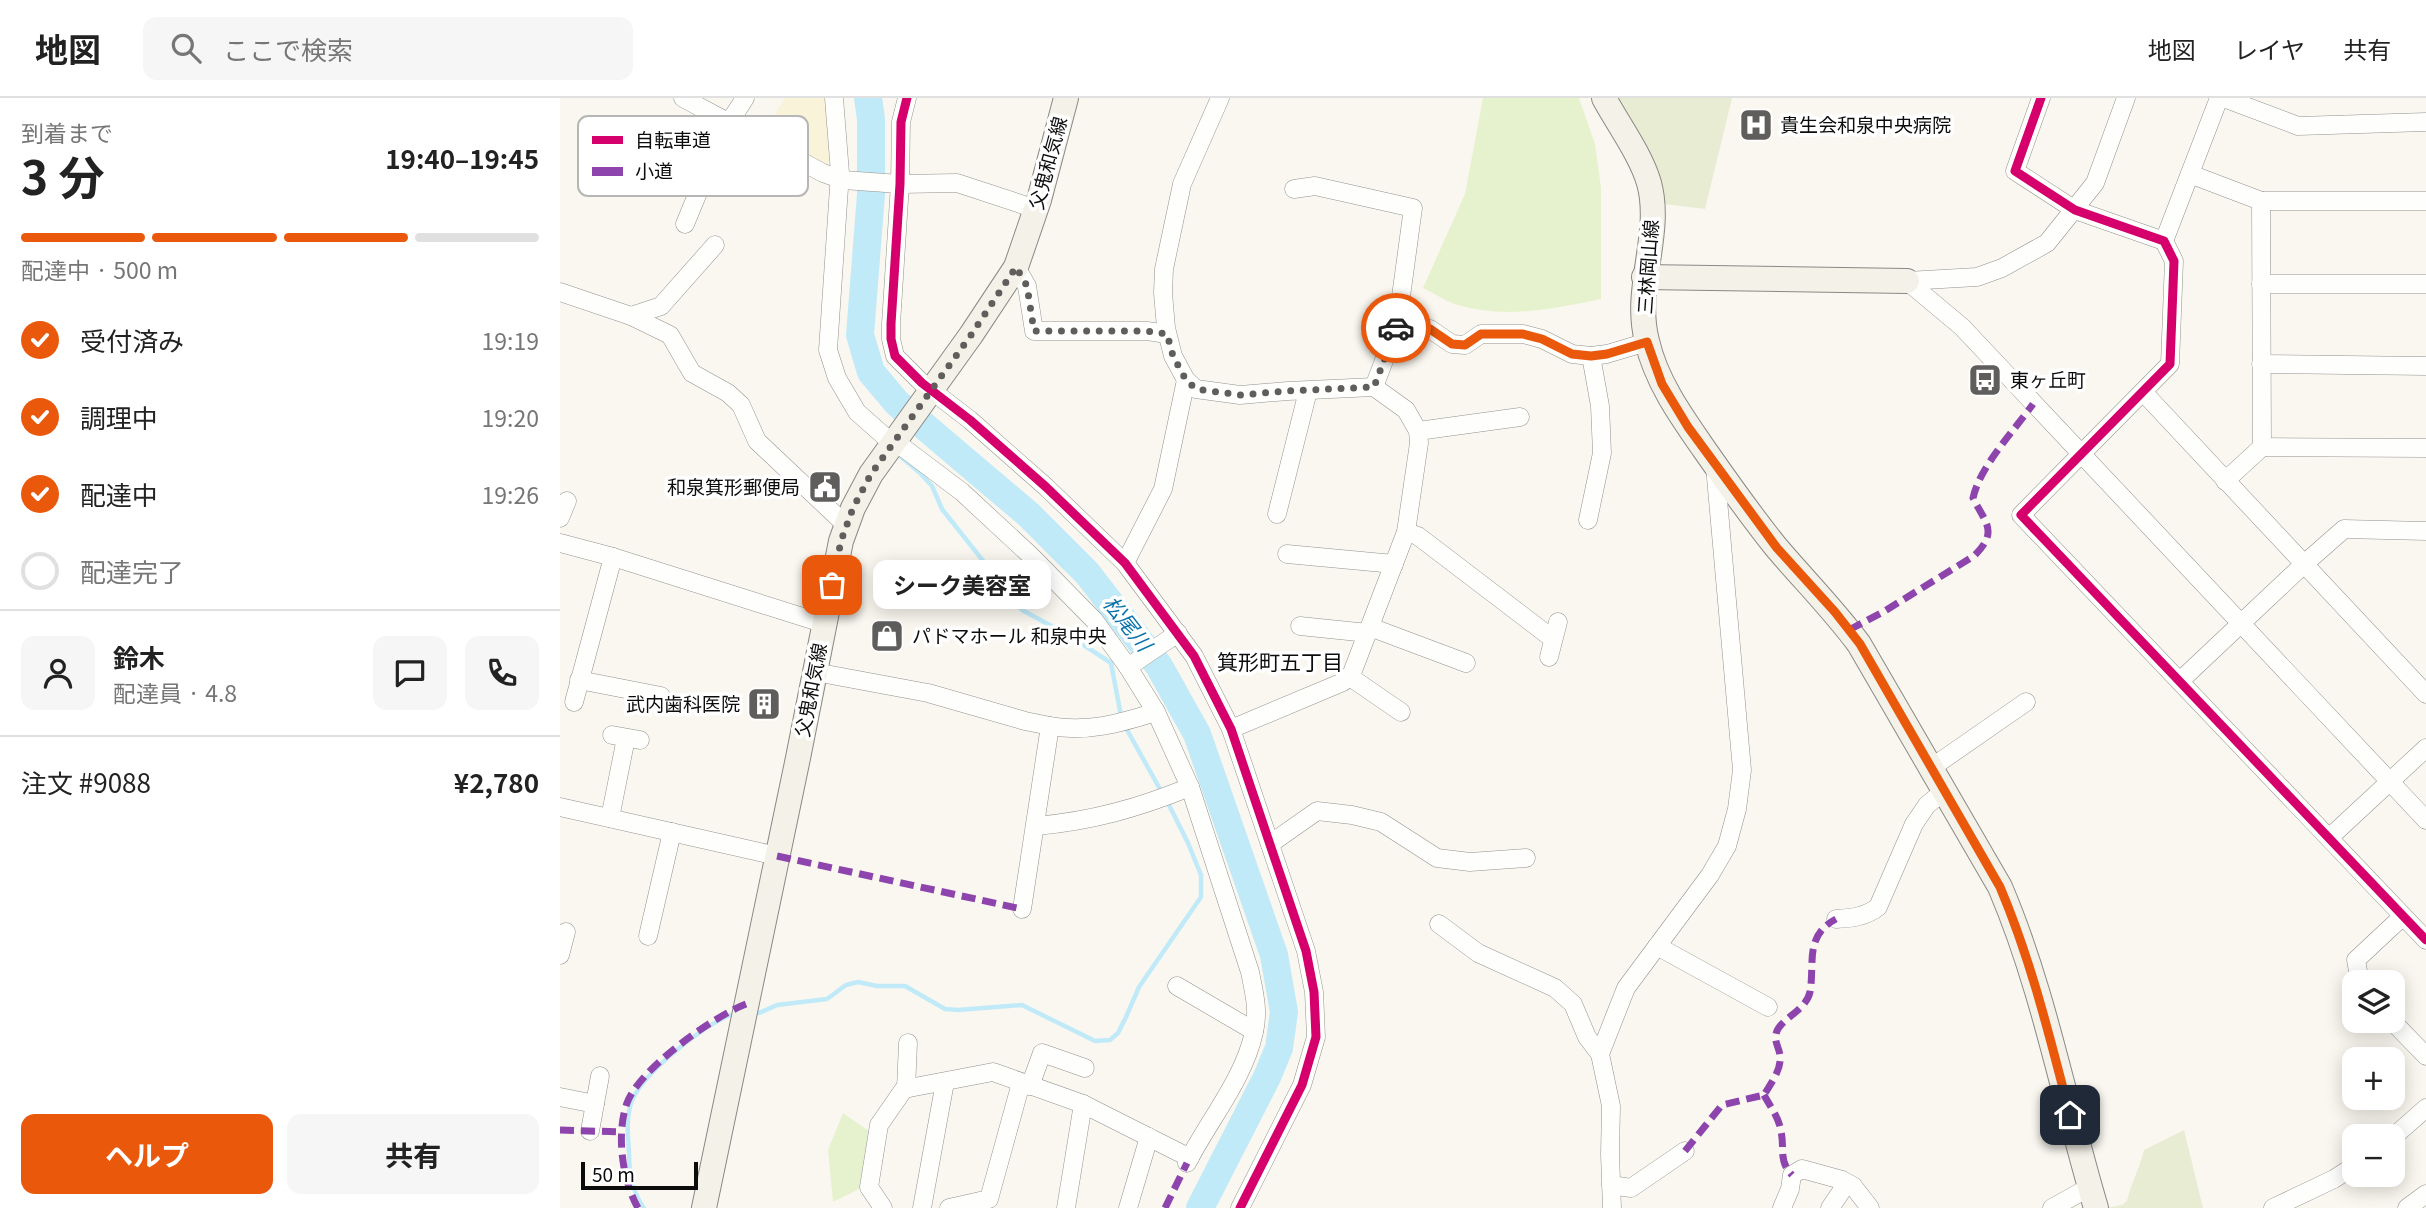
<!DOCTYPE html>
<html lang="ja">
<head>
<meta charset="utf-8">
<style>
  body { margin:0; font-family:Georgia,"Noto Sans JP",serif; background:#f6f6f6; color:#222; height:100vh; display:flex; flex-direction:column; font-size:26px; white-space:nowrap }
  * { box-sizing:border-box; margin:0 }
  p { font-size:23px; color:#767676 }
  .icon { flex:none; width:38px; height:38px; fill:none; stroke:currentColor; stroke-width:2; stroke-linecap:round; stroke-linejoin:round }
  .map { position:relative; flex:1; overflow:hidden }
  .side { display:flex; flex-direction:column; background:#fff; width:560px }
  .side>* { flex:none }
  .controls { position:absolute; left:1782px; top:872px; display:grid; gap:14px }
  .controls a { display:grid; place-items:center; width:63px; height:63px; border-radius:14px; background:#fff; box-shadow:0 4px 18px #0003; font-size:35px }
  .scale { position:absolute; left:21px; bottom:18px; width:117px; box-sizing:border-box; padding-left:7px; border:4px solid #0c0c0c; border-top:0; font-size:19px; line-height:24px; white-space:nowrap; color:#0c0c0c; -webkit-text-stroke:5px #fff; paint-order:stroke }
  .pin { position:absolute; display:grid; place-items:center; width:60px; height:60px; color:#fff; margin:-30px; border-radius:14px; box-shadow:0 4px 10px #0006 }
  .courier { position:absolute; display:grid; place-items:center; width:70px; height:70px; margin:-35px; border:5px solid #ea580c; border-radius:50%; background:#fff; color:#222; box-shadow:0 2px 9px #0007 }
  .bubble { position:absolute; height:49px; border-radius:14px; background:#fff; box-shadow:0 4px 18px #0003; font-size:23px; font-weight:700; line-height:49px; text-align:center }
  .overview em { font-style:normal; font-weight:700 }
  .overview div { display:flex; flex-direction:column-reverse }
  .overview { display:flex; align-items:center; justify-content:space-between; height:119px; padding:0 21px }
  h1 { font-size:46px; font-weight:700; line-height:52px }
  .bar { display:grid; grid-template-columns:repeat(4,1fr); gap:10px 7px; align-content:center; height:84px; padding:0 21px }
  .bar i { height:9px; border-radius:5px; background:#e0e0e0 }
  .bar .current { background:#ea580c }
  .bar p { grid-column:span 4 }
  .line { display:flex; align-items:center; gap:18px; padding:0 21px; border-top:2px solid #e0e0e0 }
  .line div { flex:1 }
  .round { display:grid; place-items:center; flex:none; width:74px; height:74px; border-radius:14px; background:#f6f6f6 }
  ol { padding:0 21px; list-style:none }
  li { display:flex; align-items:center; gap:21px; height:77px }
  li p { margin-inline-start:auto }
  li .icon { padding:7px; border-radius:50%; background:#ea580c; color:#fff; stroke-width:4 }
  li:last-child { color:#767676 }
  li i { width:38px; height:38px; border:4px solid #e0e0e0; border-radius:50% }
  .primary-button { display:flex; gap:14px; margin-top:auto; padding:14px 21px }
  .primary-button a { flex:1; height:80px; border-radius:14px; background:#ea580c; color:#fff; font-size:28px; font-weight:700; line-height:80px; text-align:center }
  .primary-button a+a { background:#f6f6f6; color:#222 }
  header { display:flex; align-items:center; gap:42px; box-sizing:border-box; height:98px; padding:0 35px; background:#fff; border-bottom:2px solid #e0e0e0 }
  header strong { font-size:33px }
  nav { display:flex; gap:38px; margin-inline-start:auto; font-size:24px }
  .search { width:490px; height:63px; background:#f6f6f6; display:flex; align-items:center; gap:18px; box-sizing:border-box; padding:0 24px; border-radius:14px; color:#767676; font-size:26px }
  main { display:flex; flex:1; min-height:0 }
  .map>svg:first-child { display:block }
  .farmland { fill:#f9f3da }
  .green { fill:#e6f2cd }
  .cemetery { fill:#e8ecd2 }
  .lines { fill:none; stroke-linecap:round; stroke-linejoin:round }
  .stream { stroke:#c1eaf9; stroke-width:4.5 }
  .river { stroke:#c1eaf9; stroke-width:28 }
  .street-casing { stroke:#93928f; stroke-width:19 }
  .secondary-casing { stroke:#8a8885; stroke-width:26 }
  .street { stroke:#fefefd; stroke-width:18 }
  .secondary { stroke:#f4f2e8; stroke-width:24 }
  .quiet { stroke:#8e44ad; stroke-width:7; stroke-dasharray:14 7; stroke-linecap:butt }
  .cycleway-casing { stroke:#fff; stroke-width:13 }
  .cycleway { stroke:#d6006c; stroke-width:9 }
  .done { stroke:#5f5e5c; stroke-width:7; stroke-dasharray:0 12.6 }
  .route { stroke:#ea580c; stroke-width:9 }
  .labels { text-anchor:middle; stroke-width:7; stroke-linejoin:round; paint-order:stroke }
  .poi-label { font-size:19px; fill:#0c0c0c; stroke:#fff; text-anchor:start }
  .street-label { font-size:19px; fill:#0c0c0c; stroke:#fff }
  .water-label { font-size:21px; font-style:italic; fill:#0973aa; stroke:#fff }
  .neighbourhood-label { font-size:21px; fill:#0c0c0c; stroke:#fff }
  .key { fill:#fff; stroke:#b6b6b6; stroke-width:2 }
  .key-label { font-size:19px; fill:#0c0c0c }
</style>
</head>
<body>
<header>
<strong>地図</strong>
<div class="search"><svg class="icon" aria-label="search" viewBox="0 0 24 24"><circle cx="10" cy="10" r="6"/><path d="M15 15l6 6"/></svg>ここで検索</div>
<nav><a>地図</a><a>レイヤ</a><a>共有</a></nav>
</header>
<main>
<section class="side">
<div class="overview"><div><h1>3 分</h1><p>到着まで</p></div><em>19:40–19:45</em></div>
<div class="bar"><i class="current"></i><i class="current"></i><i class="current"></i><i></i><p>配達中 · 500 m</p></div>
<ol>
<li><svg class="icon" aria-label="check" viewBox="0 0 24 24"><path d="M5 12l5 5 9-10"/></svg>受付済み<p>19:19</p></li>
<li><svg class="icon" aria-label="check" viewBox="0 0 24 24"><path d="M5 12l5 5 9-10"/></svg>調理中<p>19:20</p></li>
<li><svg class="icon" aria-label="check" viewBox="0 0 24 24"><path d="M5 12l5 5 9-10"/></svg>配達中<p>19:26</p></li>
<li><i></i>配達完了</li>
</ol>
<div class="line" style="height:126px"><a class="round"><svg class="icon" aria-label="person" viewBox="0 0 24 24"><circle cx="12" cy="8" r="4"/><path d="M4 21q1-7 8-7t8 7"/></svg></a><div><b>鈴木</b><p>配達員 · 4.8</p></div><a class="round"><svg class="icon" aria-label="chat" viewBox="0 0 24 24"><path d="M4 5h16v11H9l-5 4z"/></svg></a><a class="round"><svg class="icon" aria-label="phone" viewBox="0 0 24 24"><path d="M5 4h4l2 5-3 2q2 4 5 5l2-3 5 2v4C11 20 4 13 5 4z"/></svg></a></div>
<div class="line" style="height:91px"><div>注文 #9088</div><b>¥2,780</b></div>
<div class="primary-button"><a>ヘルプ</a><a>共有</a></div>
</section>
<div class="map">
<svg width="1866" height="1110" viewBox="0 0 1866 1110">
  <rect width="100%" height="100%" fill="#faf7f0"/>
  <path class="farmland" d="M225,0H266L270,51L268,70L203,36Z"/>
  <g class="green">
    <path d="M923,0H1019L1035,46L1041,90V201C994,211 945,221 898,207C886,204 874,195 863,190L905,96Z"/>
    <path d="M283,1015L313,1036L303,1089L273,1104L268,1052Z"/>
  </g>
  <g class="cemetery">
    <path d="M1057,0H1172L1145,111L1104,106Z"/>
    <path d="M1624,1032L1643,1110H1546L1562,1107L1567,1103C1571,1085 1580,1070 1584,1052Z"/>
  </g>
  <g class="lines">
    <g class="stream">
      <path d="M340,358L360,375L372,388L382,411L462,512L510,538L551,565L561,618"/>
      <path d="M566,630L601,693"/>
      <path d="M199,915L217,907L267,901L286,887L298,884L317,888H345L385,911L398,912L462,907L535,943L550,942L558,935L566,919L579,889L641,799V777L628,745L606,701"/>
      <path d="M84,1110C72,1094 69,1073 69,1054C68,1038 66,1021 71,1005C81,976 142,929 170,917"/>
    </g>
    <path class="river" d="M308,0L311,21V96L300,237L311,274L337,305L469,417L527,475L599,568L637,636L714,857L724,914L719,950L707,979L640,1110"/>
    <defs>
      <g id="street">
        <path d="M123,0L263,75L283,82L340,86L397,85L476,111"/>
        <path d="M274,0L280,75L268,252L277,280L297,314L332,345L345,351L402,394L470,457L534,522L568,569L596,614L630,689L690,874C694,894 699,913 694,934C684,981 649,1022 627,1065"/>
        <path d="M347,0L341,24L340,86L331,226V241L335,258L362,285L410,322L486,389L565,465L634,558L671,631L746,853L754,894L756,939L742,987L680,1110"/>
        <path d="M660,0L622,86L604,171L603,195L606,230L613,258L626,282L636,291L680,297L728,293L814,289L846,312L858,333L859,345L846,434L792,575L783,584L671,631"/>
        <path d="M1481,0L1455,73L1515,112L1604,143L1614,163L1610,266L1461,417L1866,842"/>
        <path d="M1664,0L1738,28L1866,24"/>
        <path d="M1630,76L1701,103L1702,349L1665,383"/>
        <path d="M734,91L755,88L853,110L837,228"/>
        <path d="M1701,103H1866"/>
        <path d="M125,126L163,34L185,0"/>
        <path d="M1604,143L1659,0"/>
        <path d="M456,169L467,188L474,233H587L607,236"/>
        <path d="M1347,183L1402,229L1866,722"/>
        <path d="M1347,183L1417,179L1442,170L1487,145L1535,85L1566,0"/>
        <path d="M1701,186H1866"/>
        <path d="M0,194L71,218L110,237L132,275L168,295L181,307L197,343L286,427"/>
        <path d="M71,218L101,208L155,147"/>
        <path d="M1701,266L1866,268"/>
        <path d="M814,289L837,228L870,231L892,246L905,247L921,236H963L982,241L1012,256L1031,258L1047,256L1087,244"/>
        <path d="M1584,295L1866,596"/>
        <path d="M858,333L960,319"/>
        <path d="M1702,349L1866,350"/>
        <path d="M717,416L748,293"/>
        <path d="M0,420L7,403"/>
        <path d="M1028,422L1042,355L1040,308L1031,258"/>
        <path d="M846,434L858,438L993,541"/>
        <path d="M0,445L53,459L265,526"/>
        <path d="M727,456L834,466"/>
        <path d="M565,465L603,391L626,282"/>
        <path d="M740,528L808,535"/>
        <path d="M810,529L906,565"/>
        <path d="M989,559L998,524"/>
        <path d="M568,569L618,535"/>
        <path d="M255,574L368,595L465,623L490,628L462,811"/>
        <path d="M790,579L841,614"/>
        <path d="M19,582L101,598"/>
        <path d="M1621,582L1743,467L1784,431L1866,433"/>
        <path d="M14,604L53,459"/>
        <path d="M490,628C527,635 561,625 596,614"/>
        <path d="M52,637L80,642"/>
        <path d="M1371,670L1466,604"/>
        <path d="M0,709L217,758"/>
        <path d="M50,720L66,640"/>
        <path d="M476,728C532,723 578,710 630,689"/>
        <path d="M1769,740L1866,650"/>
        <path d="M710,746L757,713L792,717L821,724L877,760L910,764L966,760"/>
        <path d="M1276,821C1292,820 1305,819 1318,809L1354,726L1367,707L1384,693"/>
        <path d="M879,826L918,855L995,890L1013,906L1027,939L1040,956"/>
        <path d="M88,838L112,734"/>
        <path d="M1097,848L1208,909"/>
        <path d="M0,857L6,834"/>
        <path d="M1800,884L1796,862L1843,818"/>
        <path d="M617,888L694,933"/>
        <path d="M1831,922L1866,958"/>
        <path d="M470,988L482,955L525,970"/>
        <path d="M346,991L348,945"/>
        <path d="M0,999L35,1006"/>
        <path d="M30,1033L40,978"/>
        <path d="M1832,1040L1866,1010"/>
        <path d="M1051,1087L1071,1090L1125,1053"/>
        <path d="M323,1110L309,1089L319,1027L344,991L433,974L523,1006L630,1060"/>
        <path d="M362,1110L385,984"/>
        <path d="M389,1110L429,1101L461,985"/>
        <path d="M506,1110L523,1006"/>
        <path d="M568,1110L589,1039"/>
        <path d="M1052,1110L1050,1056L1051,1008L1040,956L1066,890L1150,777L1167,748L1177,711L1182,672L1155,368"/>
        <path d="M1222,1110L1230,1091L1232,1077L1242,1071L1282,1082L1293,1088L1310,1110"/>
        <path d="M1270,1110L1287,1085"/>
        <path d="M1492,1110L1530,1089"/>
        <path d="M1713,1110L1774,1081L1794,1068"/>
        <path d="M1847,1110L1866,1096"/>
      </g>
      <g id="secondary">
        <path d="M1044,0C1058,26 1081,57 1089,85C1103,136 1073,190 1087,243C1096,283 1121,318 1144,351C1167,384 1191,418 1216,449C1244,482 1274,512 1299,546L1440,789C1484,892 1504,1003 1536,1110"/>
        <path d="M1084,179L1347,183"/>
        <path d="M144,1110L238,660L281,443L293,410L311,376L411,237L456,169L479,102L506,0"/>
      </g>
    </defs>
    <use href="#street" class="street-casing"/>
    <use href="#secondary" class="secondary-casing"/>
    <use href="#street" class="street"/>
    <use href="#secondary" class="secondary"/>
    <g class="quiet">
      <path d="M1289,532L1323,514L1414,458C1438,434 1427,427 1413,400C1420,368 1454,333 1473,306"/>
      <path d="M217,758L462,811"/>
      <path d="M1204,997C1210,1008 1219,1020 1221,1033C1225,1052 1218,1062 1232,1077"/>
      <path d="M0,1032L62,1034"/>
      <path d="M1125,1053L1162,1007L1204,997C1211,985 1222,971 1220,957C1219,950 1214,943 1216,936C1219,921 1246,913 1250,894C1255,865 1244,838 1276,821"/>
      <path d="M78,1110C62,1082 56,1035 67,1005C79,971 154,918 186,906"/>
      <path d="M605,1110L627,1065"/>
    </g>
    <defs>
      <g id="cycleway">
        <path d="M347,0L341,24L340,86L331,226V241L335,258L362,285L410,322L486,389L565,465L634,558L671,631L746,853L754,894L756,939L742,987L680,1110"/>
        <path d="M1481,0L1455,73L1515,112L1604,143L1614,163L1610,266L1461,417L1866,842"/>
      </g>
    </defs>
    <use href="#cycleway" class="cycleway-casing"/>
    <use href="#cycleway" class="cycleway"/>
  </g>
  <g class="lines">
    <path class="done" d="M272,487L281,443L293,410L311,376L411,237L456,169L467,188L474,233H587L607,236L613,258L626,282L636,291L680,297L727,293L814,289L836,230"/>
    <path class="route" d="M836,230L837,228L870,231L892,246L905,247L921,236H963L982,241L1012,256L1031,258L1047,256L1087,244L1102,286L1128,329L1217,450L1275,514L1300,546L1440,789C1471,862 1490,940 1510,1017"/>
  </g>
  <defs>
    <symbol id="hospital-square" viewBox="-11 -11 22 22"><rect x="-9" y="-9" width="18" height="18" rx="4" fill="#5f5e5c" stroke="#fff"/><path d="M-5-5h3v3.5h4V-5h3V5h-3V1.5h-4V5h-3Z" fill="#fff"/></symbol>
    <symbol id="bus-square" viewBox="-11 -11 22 22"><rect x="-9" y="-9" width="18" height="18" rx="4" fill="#5f5e5c" stroke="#fff"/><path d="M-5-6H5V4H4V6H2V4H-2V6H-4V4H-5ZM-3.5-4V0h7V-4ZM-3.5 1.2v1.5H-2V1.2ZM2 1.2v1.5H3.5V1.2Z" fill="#fff"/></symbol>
    <symbol id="civic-square" viewBox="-11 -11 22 22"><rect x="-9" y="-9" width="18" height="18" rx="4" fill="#5f5e5c" stroke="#fff"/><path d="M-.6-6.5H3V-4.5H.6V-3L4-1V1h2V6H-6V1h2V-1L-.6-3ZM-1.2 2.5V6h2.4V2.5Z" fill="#fff"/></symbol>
    <symbol id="shop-square" viewBox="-11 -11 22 22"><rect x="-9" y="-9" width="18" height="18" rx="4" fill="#5f5e5c" stroke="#fff"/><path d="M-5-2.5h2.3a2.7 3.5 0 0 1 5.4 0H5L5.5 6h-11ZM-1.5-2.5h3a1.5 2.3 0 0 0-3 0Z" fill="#fff"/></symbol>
    <symbol id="building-square" viewBox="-11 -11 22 22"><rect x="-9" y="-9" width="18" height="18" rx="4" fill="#5f5e5c" stroke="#fff"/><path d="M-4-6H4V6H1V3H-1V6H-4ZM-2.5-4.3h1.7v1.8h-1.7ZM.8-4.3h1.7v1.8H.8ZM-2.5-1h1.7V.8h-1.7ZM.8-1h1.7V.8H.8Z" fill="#fff"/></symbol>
  </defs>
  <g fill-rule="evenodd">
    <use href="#hospital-square" x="1177" y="8" width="38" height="38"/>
    <use href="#bus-square" x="1406" y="263" width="38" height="38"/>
    <use href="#civic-square" x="246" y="370" width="38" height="38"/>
    <use href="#shop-square" x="308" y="519" width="38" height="38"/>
    <use href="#building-square" x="185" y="587" width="38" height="38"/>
  </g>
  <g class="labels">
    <g class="poi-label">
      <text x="1220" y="34">貴生会和泉中央病院</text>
      <text x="1450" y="289">東ヶ丘町</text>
      <text x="240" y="396" text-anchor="end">和泉箕形郵便局</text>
      <text x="352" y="545">パドマホール 和泉中央</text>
      <text x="180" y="613" text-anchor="end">武内歯科医院</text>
    </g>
    <g class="street-label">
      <text transform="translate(488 65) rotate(-75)" y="7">父鬼和気線</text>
      <text transform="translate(1088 169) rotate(-86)" y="7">三林岡山線</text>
      <text transform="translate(251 592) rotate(-79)" y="7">父鬼和気線</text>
    </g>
    <g class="water-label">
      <text transform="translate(567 526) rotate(52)" y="7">松尾川</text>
    </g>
    <g class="neighbourhood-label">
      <text x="720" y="572">箕形町五丁目</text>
    </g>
  </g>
  <rect x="18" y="18" width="230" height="80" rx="10" class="key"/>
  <rect x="32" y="38" width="31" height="8" fill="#d6006c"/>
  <rect x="32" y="69" width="31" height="9" fill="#8e44ad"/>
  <g class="key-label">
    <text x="75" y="49">自転車道</text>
    <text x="75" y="80">小道</text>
  </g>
</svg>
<div class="controls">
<a><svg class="icon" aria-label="layers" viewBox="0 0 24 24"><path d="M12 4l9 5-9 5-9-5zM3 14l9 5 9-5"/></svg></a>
<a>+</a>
<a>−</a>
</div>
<div class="scale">50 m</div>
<div class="pin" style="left:272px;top:487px;background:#ea580c"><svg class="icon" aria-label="bag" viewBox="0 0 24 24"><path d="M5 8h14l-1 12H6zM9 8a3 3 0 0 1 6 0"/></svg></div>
<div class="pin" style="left:1510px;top:1017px;background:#1f2937"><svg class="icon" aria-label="home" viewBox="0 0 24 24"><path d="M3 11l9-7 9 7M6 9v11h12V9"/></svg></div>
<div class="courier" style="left:836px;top:230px"><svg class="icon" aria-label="car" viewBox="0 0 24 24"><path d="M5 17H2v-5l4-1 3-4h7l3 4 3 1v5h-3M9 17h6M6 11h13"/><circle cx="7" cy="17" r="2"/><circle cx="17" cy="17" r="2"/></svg></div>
<div class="bubble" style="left:313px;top:462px;width:178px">シーク美容室</div>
</div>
</main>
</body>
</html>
